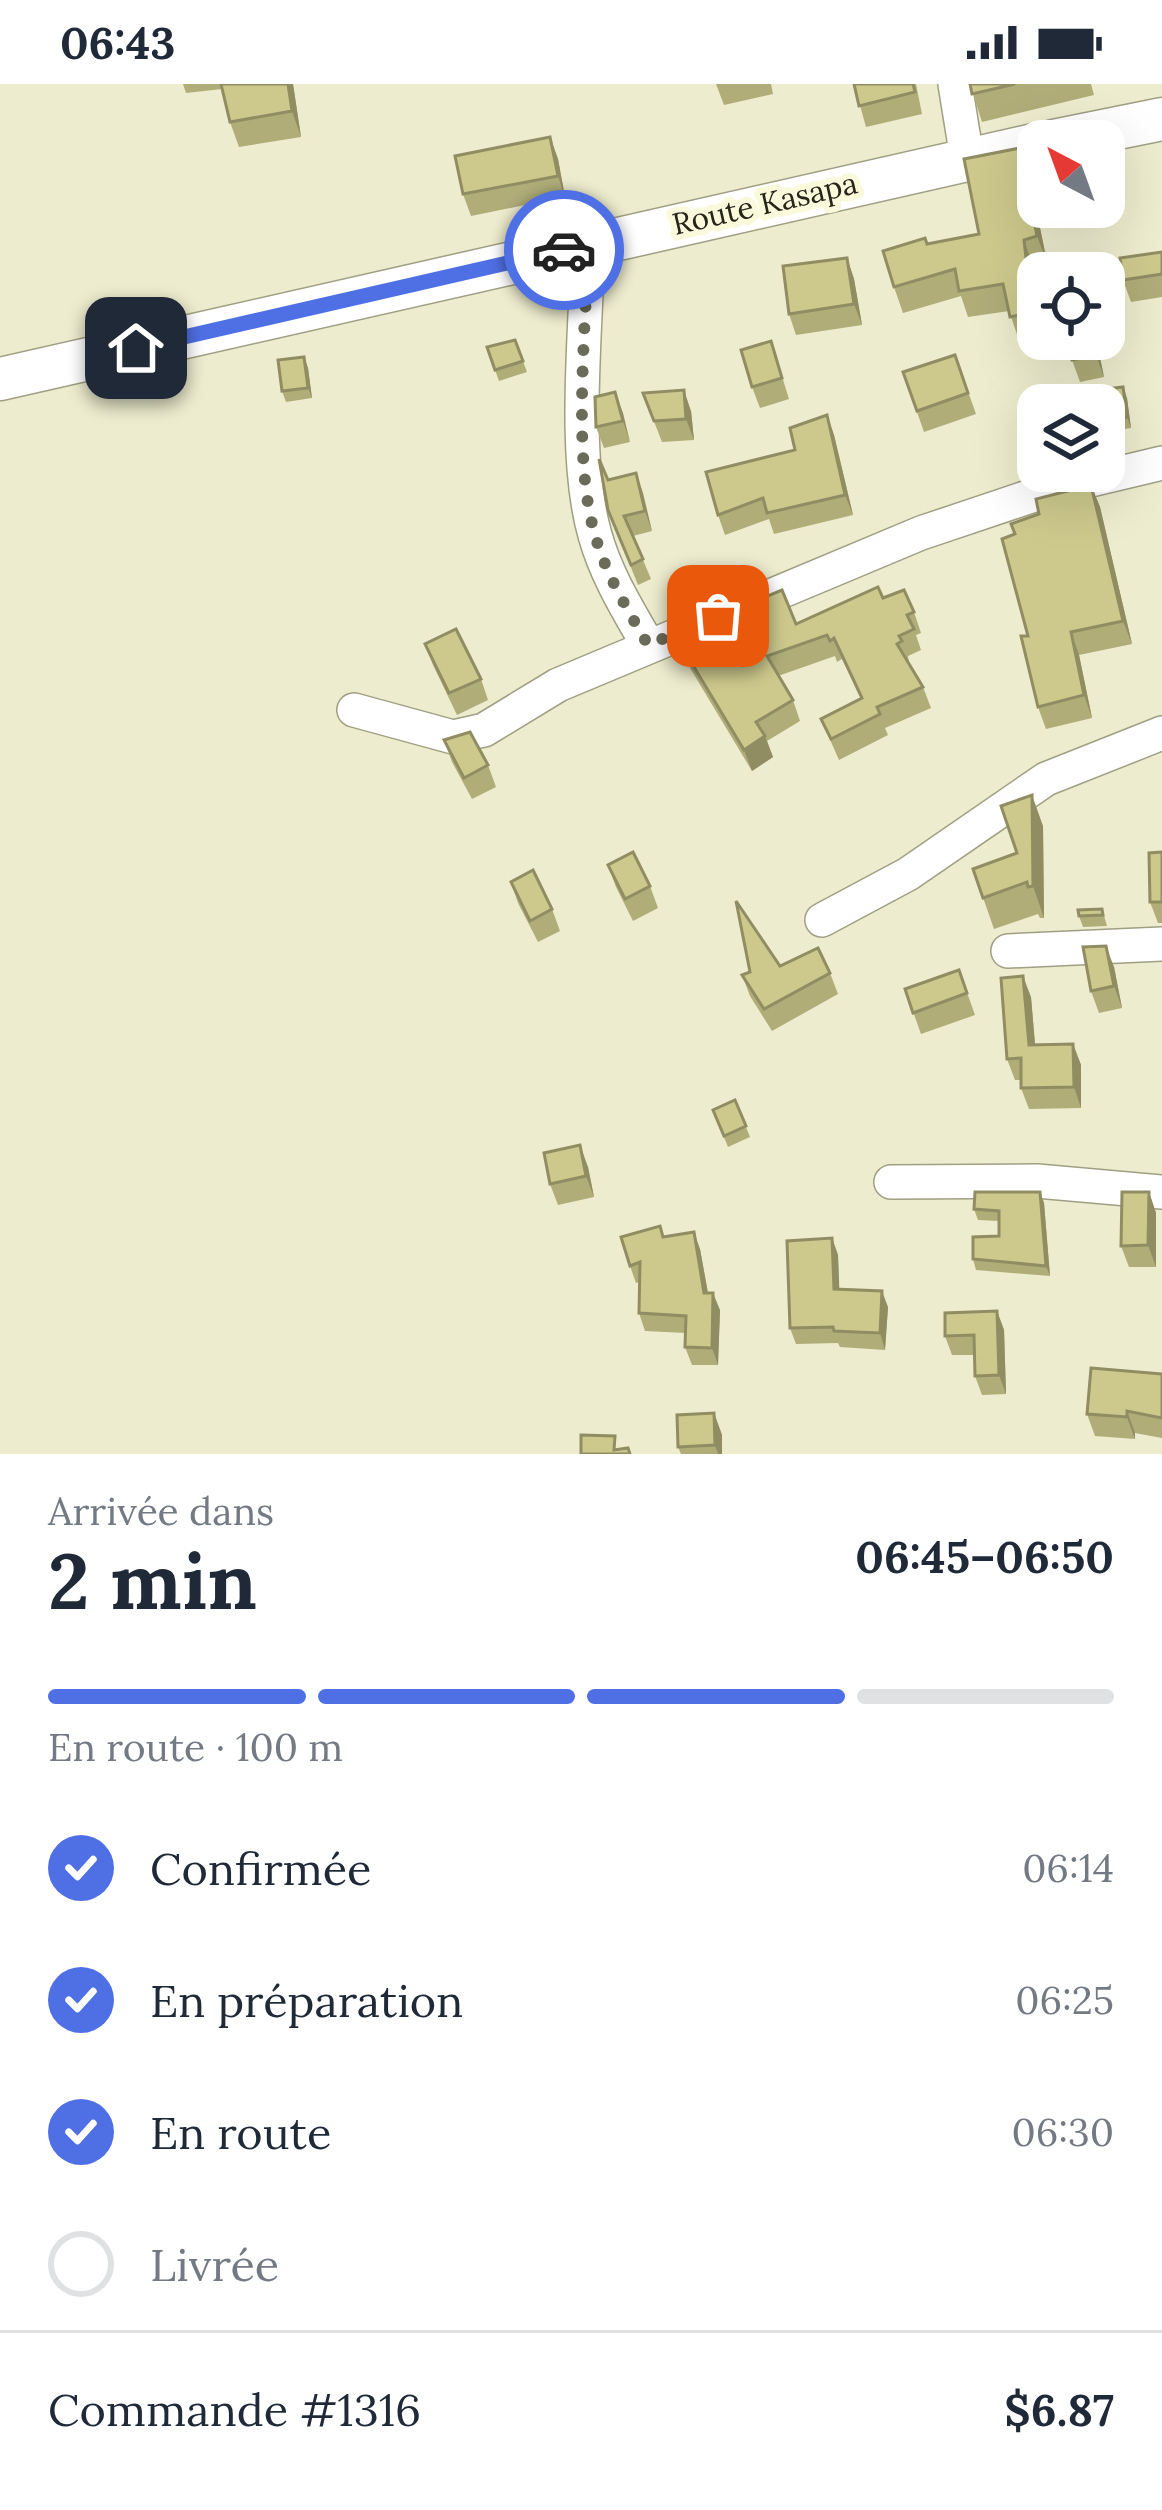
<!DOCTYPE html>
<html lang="fr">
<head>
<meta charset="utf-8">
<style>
  body { margin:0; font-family:Lora,serif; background:#f2f2f3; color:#1f2937; height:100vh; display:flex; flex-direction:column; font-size:45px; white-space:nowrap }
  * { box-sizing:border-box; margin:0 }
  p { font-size:39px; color:#747a83 }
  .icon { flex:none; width:66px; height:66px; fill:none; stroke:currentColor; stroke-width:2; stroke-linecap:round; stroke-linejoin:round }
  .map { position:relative; height:1370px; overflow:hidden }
  .sheet { display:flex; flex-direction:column; background:#fff; flex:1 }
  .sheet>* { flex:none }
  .needle { width:78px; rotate:319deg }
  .tools { position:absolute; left:1017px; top:36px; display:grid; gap:24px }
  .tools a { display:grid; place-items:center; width:108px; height:108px; border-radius:24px; background:#fff; box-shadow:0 12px 48px #0002; font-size:60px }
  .pin { position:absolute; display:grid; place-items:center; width:102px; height:102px; color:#fff; margin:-51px; border-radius:24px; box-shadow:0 6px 18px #0006 }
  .courier { position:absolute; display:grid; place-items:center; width:120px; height:120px; margin:-60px; border:9px solid #4f70e4; border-radius:50%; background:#fff; color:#222; box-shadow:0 3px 15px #0007 }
  .head em { font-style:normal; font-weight:700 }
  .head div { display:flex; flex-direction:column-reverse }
  .head { display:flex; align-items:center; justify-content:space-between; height:204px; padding:0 48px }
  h1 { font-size:78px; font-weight:700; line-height:90px }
  .bar { display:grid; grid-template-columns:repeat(4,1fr); gap:18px 12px; align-content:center; height:144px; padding:0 48px }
  .bar i { height:15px; border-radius:9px; background:#e0e1e3 }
  .bar .active { background:#4f70e4 }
  .bar p { grid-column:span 4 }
  .line { display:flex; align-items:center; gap:30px; padding:0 48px; border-top:3px solid #e0e1e3 }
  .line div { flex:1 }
  ol { padding:0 48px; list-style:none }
  li { display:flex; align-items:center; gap:36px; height:132px }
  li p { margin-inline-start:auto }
  li .icon { padding:12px; border-radius:50%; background:#4f70e4; color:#fff; stroke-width:4 }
  li:last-child { color:#747a83 }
  li i { width:66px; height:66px; border:6px solid #e0e1e3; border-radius:50% }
  .status { display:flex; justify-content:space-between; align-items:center; height:84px; padding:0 60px; background:#fff; direction:ltr }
  .status svg { height:33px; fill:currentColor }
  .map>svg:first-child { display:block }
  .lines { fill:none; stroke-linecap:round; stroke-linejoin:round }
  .minor-casing { stroke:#a09f83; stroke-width:36 }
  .major-casing { stroke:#a09f83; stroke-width:45 }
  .minor { stroke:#fff; stroke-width:33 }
  .major { stroke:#fff; stroke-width:42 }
  .wall { fill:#b0ad79 }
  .shaded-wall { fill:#908d63 }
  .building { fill:#cdc98d; stroke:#908d63; stroke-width:3 }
  .done { stroke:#6b6b59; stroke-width:12; stroke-dasharray:0 21.6 }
  .route { stroke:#4f70e4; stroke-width:15 }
  .labels { text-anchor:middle; stroke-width:12; stroke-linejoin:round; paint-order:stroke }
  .street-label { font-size:30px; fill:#25251a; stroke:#fbf9db }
</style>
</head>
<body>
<div class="status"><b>06:43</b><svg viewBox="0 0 49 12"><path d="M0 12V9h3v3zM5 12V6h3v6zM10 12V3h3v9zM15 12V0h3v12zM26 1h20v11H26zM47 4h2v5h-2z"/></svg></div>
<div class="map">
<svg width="1162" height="1370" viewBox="0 0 1162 1370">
  <rect width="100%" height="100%" fill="#edecce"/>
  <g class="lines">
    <defs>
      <g id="minor">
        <path d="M955,0L967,74"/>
        <path d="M588,161C586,245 572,372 595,451C606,491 628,526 648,561"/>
        <path d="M354,626L453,653L484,646L558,601L921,449L1049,406L1162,379"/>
        <path d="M822,836L908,790L1046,695L1162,649"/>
        <path d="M1008,867L1162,860"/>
        <path d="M891,1098L1037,1097L1162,1108"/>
      </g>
      <g id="major">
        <path d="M1053,57L1162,35"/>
        <path d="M0,295L1038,60"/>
      </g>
    </defs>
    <use href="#minor" class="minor-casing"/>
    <use href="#major" class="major-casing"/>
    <use href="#minor" class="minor"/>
    <use href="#major" class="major"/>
  </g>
  <g class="wall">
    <path d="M183,0H293L301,53L239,63L230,38L222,5L186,9Z"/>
    <path d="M716,0H771L773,10L724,21Z"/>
    <path d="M854,0H916L922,30L866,43Z"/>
    <path d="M970,0H1091L1094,11L982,38Z"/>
    <path d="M550,53L558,75L565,113L471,132L463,110Z"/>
    <path d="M1029,90L1047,178L1033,182L1038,223V255L1020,259L1009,227L968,233L961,212L903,229L894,203L928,160L979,150Z"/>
    <path d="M1162,168V213L1131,218L1123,196Z"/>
    <path d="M847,174L854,195L862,241L796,251L789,230Z"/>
    <path d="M1096,255L1104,293L1080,298L1072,276Z"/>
    <path d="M515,256L527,288L499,297L487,263Z"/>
    <path d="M771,257L789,315L760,324L752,303Z"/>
    <path d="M955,271L976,330L924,348L903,288Z"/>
    <path d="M304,273L308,284L312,314L286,318L282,307Z"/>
    <path d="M615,308L630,358L604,364L596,343Z"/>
    <path d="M643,309L691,327L694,356L662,358Z"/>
    <path d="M1127,314L1131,344L1106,348L1104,321Z"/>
    <path d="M827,331L834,351L853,431L774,450L769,435L725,451L718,431L795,366Z"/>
    <path d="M636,389L652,447L633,452L651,495L638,501L608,426V396Z"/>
    <path d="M1091,401L1100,423L1132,560L1079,571L1092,634L1046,645L1038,623L1015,450L1039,430Z"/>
    <path d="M883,514L914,528L921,549L916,551L921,566L908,572L909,579L923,603L931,624L885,644L888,651L839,676L821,635L861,615L842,575L837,578L835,572L778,592L793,616L800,637L767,657L773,673L752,687L690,584L682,563L796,540Z"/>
    <path d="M425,560L481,595L488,616L457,631L433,581Z"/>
    <path d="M444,656L488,681L496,703L472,715L452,678Z"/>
    <path d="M1043,742L1044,834H1040L1038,830L994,845L973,785L1017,769Z"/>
    <path d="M1162,768V839H1158L1150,818Z"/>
    <path d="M608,781L650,802L658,824L633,837L616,803Z"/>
    <path d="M511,798L552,825L560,847L538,858L518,819Z"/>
    <path d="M1102,825L1107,842L1083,843L1079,832Z"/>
    <path d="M780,882L830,889L838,910L772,947L750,912L742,891Z"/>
    <path d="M1114,883L1122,924L1099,929L1091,907Z"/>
    <path d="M959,886L975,931L921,950L905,905Z"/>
    <path d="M1031,913L1035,961L1073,960L1081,981V1024L1029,1025L1021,1004V996H1015L1007,975Z"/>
    <path d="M735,1016L750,1053L728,1063L713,1026Z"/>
    <path d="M588,1083L594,1113L558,1121L550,1100Z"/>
    <path d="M1040,1108L1044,1119L1050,1192L976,1186L973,1175L999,1152V1137L978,1136L974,1125Z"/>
    <path d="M1149,1108L1156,1129V1183H1129L1121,1162Z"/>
    <path d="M664,1153L700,1165L708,1209L720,1226L718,1281H692L685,1263L686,1249L645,1247L639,1229L640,1198L636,1199L630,1182Z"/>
    <path d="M832,1154L838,1171L839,1205L888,1223L885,1266L840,1263L838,1259L796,1260L790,1244Z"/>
    <path d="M997,1227L1004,1246L1006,1310L982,1311L975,1292L974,1271H952L945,1252Z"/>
    <path d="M1162,1290V1354L1135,1349V1355L1095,1352L1087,1330Z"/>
    <path d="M714,1329L722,1351V1370H681L678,1363Z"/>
  </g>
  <g class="shaded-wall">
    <path d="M288,0H293L301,53L292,27Z"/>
    <path d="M550,53L558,75L565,113L558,92Z"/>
    <path d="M1020,64L1029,90L1047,178L1037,152Z"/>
    <path d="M1024,156L1033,182L1038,223V245L1032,228Z"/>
    <path d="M847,174L854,195L862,241L854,220Z"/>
    <path d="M1093,255H1096L1104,293L1096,271Z"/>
    <path d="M304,273L308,284L312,314L308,304Z"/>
    <path d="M1123,303L1127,314L1131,344L1127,333Z"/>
    <path d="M684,306L691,327L694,356L686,335Z"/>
    <path d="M615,308L623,329L630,358L623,337Z"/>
    <path d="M827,331L834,351L853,431L845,411Z"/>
    <path d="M636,389L643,409L652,447L645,427Z"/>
    <path d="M1091,401L1100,423L1132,560L1123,537Z"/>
    <path d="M1071,548L1079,571L1092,634L1084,611Z"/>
    <path d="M765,652L773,673L752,687L744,666Z"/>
    <path d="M1032,711L1043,742L1044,834L1033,802Z"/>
    <path d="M1106,862L1114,883L1122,924L1114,902Z"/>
    <path d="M1023,892L1031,913L1037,983L1029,961Z"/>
    <path d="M1073,960L1081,981V1024L1074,1003Z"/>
    <path d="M580,1061L588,1083L594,1113L586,1092Z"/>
    <path d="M1040,1108L1044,1119L1050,1192L1046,1182Z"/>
    <path d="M1149,1108L1156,1129V1183L1148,1161Z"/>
    <path d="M694,1148L700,1165L711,1226L704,1209Z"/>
    <path d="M832,1154L838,1171L840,1221L834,1205Z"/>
    <path d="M882,1207L888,1223L885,1266L880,1249Z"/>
    <path d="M713,1209L720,1226L718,1281L712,1264Z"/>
    <path d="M997,1227L1004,1246L1006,1310L999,1291Z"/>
    <path d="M1127,1327L1135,1349V1355L1127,1333Z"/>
    <path d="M714,1329L722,1351V1370H718L715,1361Z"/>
  </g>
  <g class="building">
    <path d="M221,0H288L292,27L230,38Z"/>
    <path d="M854,0H913L915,8L859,22Z"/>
    <path d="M970,0H1015L972,10Z"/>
    <path d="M550,53L558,92L463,110L455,72Z"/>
    <path d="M1020,64L1037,152L1024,156L1032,228L1010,233L1003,200L959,207L955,185L894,203L883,167L925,154L927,160L979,150L964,75Z"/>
    <path d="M1162,168V190L1123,196L1120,174Z"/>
    <path d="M847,174L854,220L789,230L783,182Z"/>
    <path d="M1068,255H1093L1096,271L1072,276Z"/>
    <path d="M515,256L523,277L495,286L487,263Z"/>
    <path d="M771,257L782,294L752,303L741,266Z"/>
    <path d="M955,271L968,309L917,327L903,288Z"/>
    <path d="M304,273L308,304L282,307L278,276Z"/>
    <path d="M1123,303L1127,333L1104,337V321H1100L1098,306Z"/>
    <path d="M684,306L686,335L654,337L643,309Z"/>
    <path d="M615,308L623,337L596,343L595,313Z"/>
    <path d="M827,331L845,411L767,429L763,414L718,431L706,388L795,366L790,344Z"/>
    <path d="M599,375L608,396L636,389L645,427L624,432L643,475L631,481L608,426Z"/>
    <path d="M1091,401L1123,537L1071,548L1084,611L1038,623L1021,552H1028L1002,455L1015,450L1011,440L1039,430L1036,415Z"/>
    <path d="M878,503L883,514L904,506L914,528L907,531L914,545L899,552L902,557L897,560L923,603L877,623L880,630L831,655L821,635L862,614L834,554L830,557L827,551L767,572L793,616L756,638L765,652L744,666L682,563L756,524L753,518L782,506L796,540Z"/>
    <path d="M456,545L481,595L449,609L425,560Z"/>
    <path d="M470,648L488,681L464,694L444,656Z"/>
    <path d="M1032,711L1033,802L1028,803L1027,798L983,814L973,785L1017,769L1001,722Z"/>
    <path d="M633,768L650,802L625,815L608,781Z"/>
    <path d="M1162,768V818H1150L1149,769Z"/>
    <path d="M533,786L552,825L530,837L511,798Z"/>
    <path d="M736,817L780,882L818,864L830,889L764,925L742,891L750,888Z"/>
    <path d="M1102,825L1103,831L1079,832L1078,826Z"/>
    <path d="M1106,862L1114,902L1091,907L1083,863Z"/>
    <path d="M959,886L967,909L913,929L905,905Z"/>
    <path d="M1023,892L1029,961L1073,960L1074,1003L1021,1004V974L1007,975L1001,894Z"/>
    <path d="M735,1016L746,1042L724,1052L713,1026Z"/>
    <path d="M580,1061L586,1092L550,1100L544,1069Z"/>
    <path d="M975,1108H1040L1046,1182L973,1175V1153L999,1152V1127L974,1125Z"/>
    <path d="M1122,1108H1149L1148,1161L1121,1162Z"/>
    <path d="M660,1142L663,1153L694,1148L704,1209H713L712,1264L685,1263L686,1232L639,1229L640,1178L630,1182L621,1153Z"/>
    <path d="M832,1154L834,1205L882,1207L880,1249L834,1247L833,1243L790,1244L787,1157Z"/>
    <path d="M997,1227L999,1291L975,1292L974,1251L945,1252V1229Z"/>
    <path d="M1091,1284L1162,1290V1334L1127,1327V1333L1087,1330Z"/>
    <path d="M714,1329L715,1361L678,1363L677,1331Z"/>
    <path d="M581,1351L615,1352L614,1366L628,1364L630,1370H581Z"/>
  </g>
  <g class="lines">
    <path class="done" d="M564,166L588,161C586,245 572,373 595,451C606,491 628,526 648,561L718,532"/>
    <path class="route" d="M136,264L564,166"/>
  </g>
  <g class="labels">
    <g class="street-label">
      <text transform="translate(765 120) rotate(-13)" y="10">Route Kasapa</text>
    </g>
  </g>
</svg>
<div class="tools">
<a><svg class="needle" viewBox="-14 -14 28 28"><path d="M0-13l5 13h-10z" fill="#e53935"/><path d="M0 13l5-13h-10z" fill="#747a83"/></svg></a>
<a><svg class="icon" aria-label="locate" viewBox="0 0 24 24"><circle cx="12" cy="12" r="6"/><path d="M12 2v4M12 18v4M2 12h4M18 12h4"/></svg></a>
<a><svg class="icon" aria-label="layers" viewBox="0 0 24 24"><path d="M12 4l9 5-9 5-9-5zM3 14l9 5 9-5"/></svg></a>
</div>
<div class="pin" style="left:718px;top:532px;background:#ea580c"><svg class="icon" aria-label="bag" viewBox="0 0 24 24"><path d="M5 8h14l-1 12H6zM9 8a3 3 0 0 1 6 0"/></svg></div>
<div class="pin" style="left:136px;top:264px;background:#1f2937"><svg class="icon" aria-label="home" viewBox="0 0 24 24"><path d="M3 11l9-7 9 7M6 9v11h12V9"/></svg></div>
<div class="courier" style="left:564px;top:166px"><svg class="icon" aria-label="car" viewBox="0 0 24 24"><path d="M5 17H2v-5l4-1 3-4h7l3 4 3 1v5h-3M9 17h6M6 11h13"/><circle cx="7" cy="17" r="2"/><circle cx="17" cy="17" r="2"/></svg></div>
</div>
<section class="sheet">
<div class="head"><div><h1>2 min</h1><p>Arrivée dans</p></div><em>06:45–06:50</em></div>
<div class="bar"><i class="active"></i><i class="active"></i><i class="active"></i><i></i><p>En route · 100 m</p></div>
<ol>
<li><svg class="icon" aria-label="check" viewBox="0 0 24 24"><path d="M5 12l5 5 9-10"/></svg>Confirmée<p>06:14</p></li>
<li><svg class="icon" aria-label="check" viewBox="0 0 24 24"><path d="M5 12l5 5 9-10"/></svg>En préparation<p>06:25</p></li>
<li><svg class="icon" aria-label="check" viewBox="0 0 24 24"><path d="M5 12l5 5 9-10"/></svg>En route<p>06:30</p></li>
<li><i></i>Livrée</li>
</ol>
<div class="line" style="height:156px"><div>Commande #1316</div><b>$6.87</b></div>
</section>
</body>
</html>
